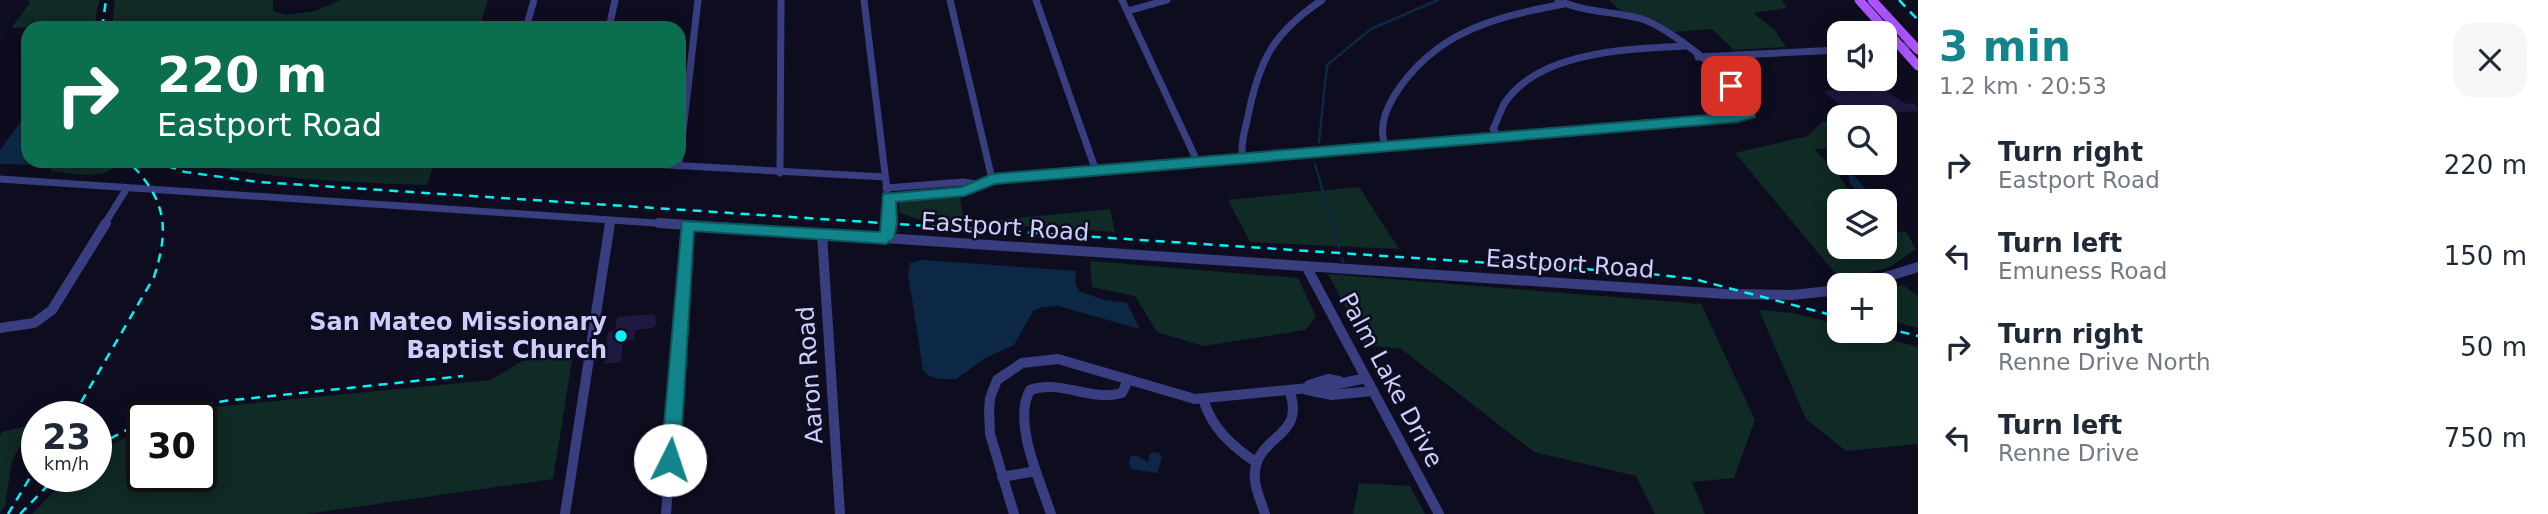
<!DOCTYPE html>
<meta charset="utf-8">
<style>
:root{--surface:#fff;--page:#f6f6f7;--text:#1f2937;--muted:#747a83;--accent:#12848b}
body{margin:0;font-family:"DejaVu Sans",sans-serif;background:var(--page);color:var(--text);height:100vh;display:flex;flex-direction:column;font-size:26px;white-space:nowrap}
*{box-sizing:border-box;margin:0}
p{font-size:23px;color:var(--muted)}
.icon{flex:none;width:38px;height:38px;fill:none;stroke:currentColor;stroke-width:2;stroke-linecap:round;stroke-linejoin:round}
.map{position:relative;flex:1;overflow:hidden}
.drawer{display:flex;flex-direction:column;background:var(--surface);width:630px}
.drawer>*{flex:none}
.top-card{position:absolute;left:21px;top:21px;width:665px;height:147px;border-radius:21px;box-shadow:0 4px 18px #0003;background:#0b6e4f;color:#fff;overflow:hidden}
.buttons{position:absolute;left:1827px;top:21px;display:grid;gap:14px}
.buttons a{display:grid;place-items:center;width:70px;height:70px;border-radius:14px;background:var(--surface);box-shadow:0 4px 18px #0003;font-size:35px}
.speed{position:absolute;left:21px;top:401px;display:flex;gap:14px;font-size:35px;font-weight:700;text-align:center}
.speed>*{display:grid;place-content:center;width:91px;height:91px;border-radius:50%;background:var(--surface);box-shadow:0 4px 18px #0003;line-height:1}
.speed small{font-size:18px;font-weight:400}
.speed .limit{border:4px solid #111;border-radius:10px;background:#fff;color:#111}
.pin{position:absolute;display:grid;place-items:center;width:60px;height:60px;color:#fff;margin:-30px;border-radius:14px;box-shadow:0 4px 10px #0006}
.me{position:absolute;width:77px;margin:-38px;rotate:4deg;stroke-linejoin:round;filter:drop-shadow(0 0 5px #0008)}
.turn{display:flex;align-items:center;gap:24px;height:147px;padding:0 21px;font-size:32px}
.turn .icon{width:91px;height:91px;stroke-width:2.5}
.turn b{display:block;font-size:49px;line-height:60px}
.round{display:grid;place-items:center;flex:none;width:74px;height:74px;border-radius:21px;background:var(--page)}
.summary{display:flex;align-items:center;justify-content:space-between;height:119px;padding:0 21px}
h1{font-size:42px;font-weight:700;line-height:52px;color:var(--accent)}
ul{padding:0;list-style:none}
li{display:flex;align-items:center;gap:21px;height:91px;padding:0 21px}
li div{flex:1}
li b{display:block;font-size:26px}
li em{font-style:normal}
main{display:flex;flex:1;min-height:0}
.map>svg:first-child{display:block}
.green{fill:#102a26}
.water{fill:#0d2845}
.lines{fill:none;stroke-linecap:round;stroke-linejoin:round}
.stream{stroke:#0d2845;stroke-width:2.5}
.building{fill:#1d1941}
.minor-far1{stroke:#383e7f;stroke-width:7}
.minor{stroke:#383e7f;stroke-width:10}
.major{stroke:#ac55fd;stroke-width:9}
.rail{stroke:#03f4f2;stroke-width:2.5;stroke-dasharray:9 7;stroke-linecap:butt}
.route{fill:#12848b;stroke:#0c565a;stroke-width:2}
.poi-dot{fill:#03f4f2;stroke:#0e0d20;stroke-width:2.5}
.labels{text-anchor:middle;dominant-baseline:central;stroke-width:5;stroke-linejoin:round;paint-order:stroke}
.street-label{font-size:24px;fill:#cdcdfe;stroke:#0e0d20}
.poi-label{font-size:24px;font-weight:bold;fill:#cdcdfe;stroke:#0e0d20;text-anchor:end}
</style>
<main>
<div class="map">
<svg width="1918" height="514" viewBox="0 0 1918 514">
<rect width="100%" height="100%" fill="#0e0d20"/>
<!-- green -->
<path class="green" d="M27 0H99L94 28C65 28 40 26 11 28L30 3Z
M115 0H273V10L284 15 315 11 340 0H488L479 28H112Z
M1609 0H1782L1787 8 1753 13 1774 29 1786 47 1734 50 1712 29 1674 32 1656 21 1623 13Z
M1837 120 1839 141 1836 142 1833 148 1814 149 1837 173 1856 201H1839V247H1885V231L1906 232 1916 249 1888 268 1840 279 1735 153 1808 136 1822 122Z
M52 161H110L114 168C97 180 71 173 51 171Z
M188 161H435L427 185C347 182 266 179 188 161Z
M1359 187 1399 249 1250 242 1228 200Z
M960 197 963 218 988 221 1110 209 1115 232 918 219 900 213 899 201Z
M1090 261 1298 278 1316 317 1305 330 1203 346 1157 332 1135 296 1092 287Z
M1328 274 1701 304 1755 420 1734 478 1692 482 1705 514H1655L1636 476 1534 452 1400 348 1366 346Z
M1903 285 1918 296V328L1885 319V289Z
M1759 310 1794 313 1839 325V331H1860L1918 347V444L1846 451 1806 419Z
M573 354 553 479 307 514H32L69 476H96V452L142 429V476H201V416H178L214 407 491 380 522 361Z
M31 425 12 461 5 505 0 513V436L2 432Z
M1359 483 1410 486 1425 514H1353Z"/>
<!-- water -->
<path class="water" d="M28 112V161H52V165L0 164V150Z
M1825 153 1834 154 1877 201H1864L1850 183 1848 176Z
M922 260 1076 271 1075 283 1079 291 1104 300 1127 303 1140 329 1058 306 1042 307 1033 311 1014 345 985 358 956 379H940L929 376 923 370 908 273 910 263Z
M1154 452 1159 453 1162 458 1157 473 1131 469 1129 461 1131 456H1137L1148 462 1150 454Z"/>
<g class="lines">
<!-- stream -->
<path class="stream" d="M1319 142 1327 65 1371 29 1438 0
M1315 164 1339 247
M1342 258 1343 262"/>
</g>
<!-- building -->
<path class="building" d="M1879 87 1906 104 1915 103 1918 111 1849 116 1839 108 1843 107 1823 91Z
M655 314 656 325 653 328 635 330 634 340 623 341 621 362 604 364 608 332 615 331 617 317Z"/>
<g class="lines">
<!-- minor-far1 -->
<path class="minor-far1" d="M864 0 888 198 889 225
M950 0 992 179
M1036 0 1096 171
M1122 0 1198 163
M1128 11 1167 0
M526 28 534 0
M609 28 615 0
M1885 47 1913 45
M1698 57 1839 50
M1499 137 1493 129C1497 121 1500 112 1504 104 1538 51 1629 49 1685 46
M1386 147C1378 130 1385 111 1394 96 1434 32 1494 17 1564 4
M1243 159C1240 145 1245 130 1248 116 1259 60 1274 32 1322 0
M595 161 885 177
M679 166 698 0
M780 173 781 0
M0 179 685 225
M886 188 963 182 976 184
M888 198 964 192 992 179 1738 118 1752 111C1740 84 1671 28 1642 19 1614 11 1585 13 1558 0
M104 225 127 188
M609 225 610 220"/>
<!-- minor -->
<path class="minor" d="M659 223 1726 294 1792 295 1839 290
M822 234 840 514
M886 238 889 223
M1306 266 1439 514
M1860 285 1918 267
M0 328 34 323 52 310 106 223
M1309 385 1328 379 1339 381
M1307 390 1332 395 1373 391
M1203 399C1212 429 1232 446 1257 463
M1002 477 1036 471
M565 514 610 223
M666 514 687 225
M1014 514 990 434 989 412 990 398 997 380 1022 363 1058 359 1195 399 1329 386 1366 378
M1051 514C1040 480 1012 422 1030 390 1061 379 1090 402 1122 393L1128 380
M1265 514C1261 501 1253 485 1255 471 1259 434 1307 437 1289 390"/>
<!-- major -->
<path class="major" d="M1859 0 1918 66
M1872 0 1918 50"/>
<!-- rail -->
<path class="rail" d="M1899 0 1918 20
M102 28 106 0
M152 161 185 172 259 182 1643 273 1694 279 1839 317
M1885 328 1918 336
M73 416 154 277C170 227 166 199 128 161
M157 416 224 401 463 376
M96 446 142 422
M8 514 37 466
M20 514 57 476"/>
</g>
<!-- route -->
<path class="route" d="M1731 82 1755 101V117L1738 122 995 184 964 196 896 202 897 223 894 238 886 244 694 231 680 460 677 465 670 468 663 465 661 460 682 221 880 232 883 194 962 187 992 174 1744 112V105L1724 86Z"/>
<!-- markers -->
<circle class="poi-dot" cx="621" cy="336" r="7"/>
<g class="labels">
<!-- street labels -->
<g class="street-label">
<text transform="translate(1005 227) rotate(4)">Eastport Road</text>
<text transform="translate(1570 264) rotate(4)">Eastport Road</text>
<text transform="translate(810 375) rotate(-94)">Aaron Road</text>
<text transform="translate(1391 380) rotate(62)">Palm Lake Drive</text>
</g>
<!-- poi labels -->
<g class="poi-label">
<text x="607" y="322">San Mateo Missionary<tspan x="607" dy="28">Baptist Church</tspan></text>
</g>
</g>
</svg>
<div class="buttons">
<a><svg class="icon" aria-label="sound" viewBox="0 0 24 24"><path d="M4 9h4l5-4v14l-5-4H4zM17 9q2 3 0 6"/></svg></a>
<a><svg class="icon" aria-label="search" viewBox="0 0 24 24"><circle cx="10" cy="10" r="6"/><path d="M15 15l6 6"/></svg></a>
<a><svg class="icon" aria-label="layers" viewBox="0 0 24 24"><path d="M12 4l9 5-9 5-9-5zM3 14l9 5 9-5"/></svg></a>
<a>+</a>
</div>
<div class="speed"><div>23<small>km/h</small></div><div class="limit">30</div></div>
<div class="pin" style="left:1731px;top:86px;background:#d93025"><svg class="icon" aria-label="arrive" viewBox="0 0 24 24"><path d="M6 21V4h12l-3 4 3 4H6"/></svg></div>
<svg class="me" style="left:670px;top:460px" viewBox="-20 -20 40 40"><circle r="19" fill="#fff"/><path d="M0-13L10 11 0 6-10 11z" fill="#12848b"/></svg>
<div class="top-card">
<div class="turn"><svg class="icon" aria-label="right" viewBox="0 0 24 24"><path d="M7 20v-9h11M14 6l5 5-5 5"/></svg><div><b>220 m</b>Eastport Road</div></div>
</div>
</div>
<section class="drawer">
<div class="summary"><div><h1>3 min</h1><p>1.2 km · 20:53</p></div><a class="round"><svg class="icon" aria-label="close" viewBox="0 0 24 24"><path d="M6 6l12 12M18 6L6 18"/></svg></a></div>
<ul>
<li><svg class="icon" aria-label="right" viewBox="0 0 24 24"><path d="M7 20v-9h11M14 6l5 5-5 5"/></svg><div><b>Turn right</b><p>Eastport Road</p></div><em>220 m</em></li>
<li><svg class="icon" aria-label="left" viewBox="0 0 24 24"><path d="M17 20v-9H6M10 6l-5 5 5 5"/></svg><div><b>Turn left</b><p>Emuness Road</p></div><em>150 m</em></li>
<li><svg class="icon" aria-label="right" viewBox="0 0 24 24"><path d="M7 20v-9h11M14 6l5 5-5 5"/></svg><div><b>Turn right</b><p>Renne Drive North</p></div><em>50 m</em></li>
<li><svg class="icon" aria-label="left" viewBox="0 0 24 24"><path d="M17 20v-9H6M10 6l-5 5 5 5"/></svg><div><b>Turn left</b><p>Renne Drive</p></div><em>750 m</em></li>
</ul>
</section>
</main>
